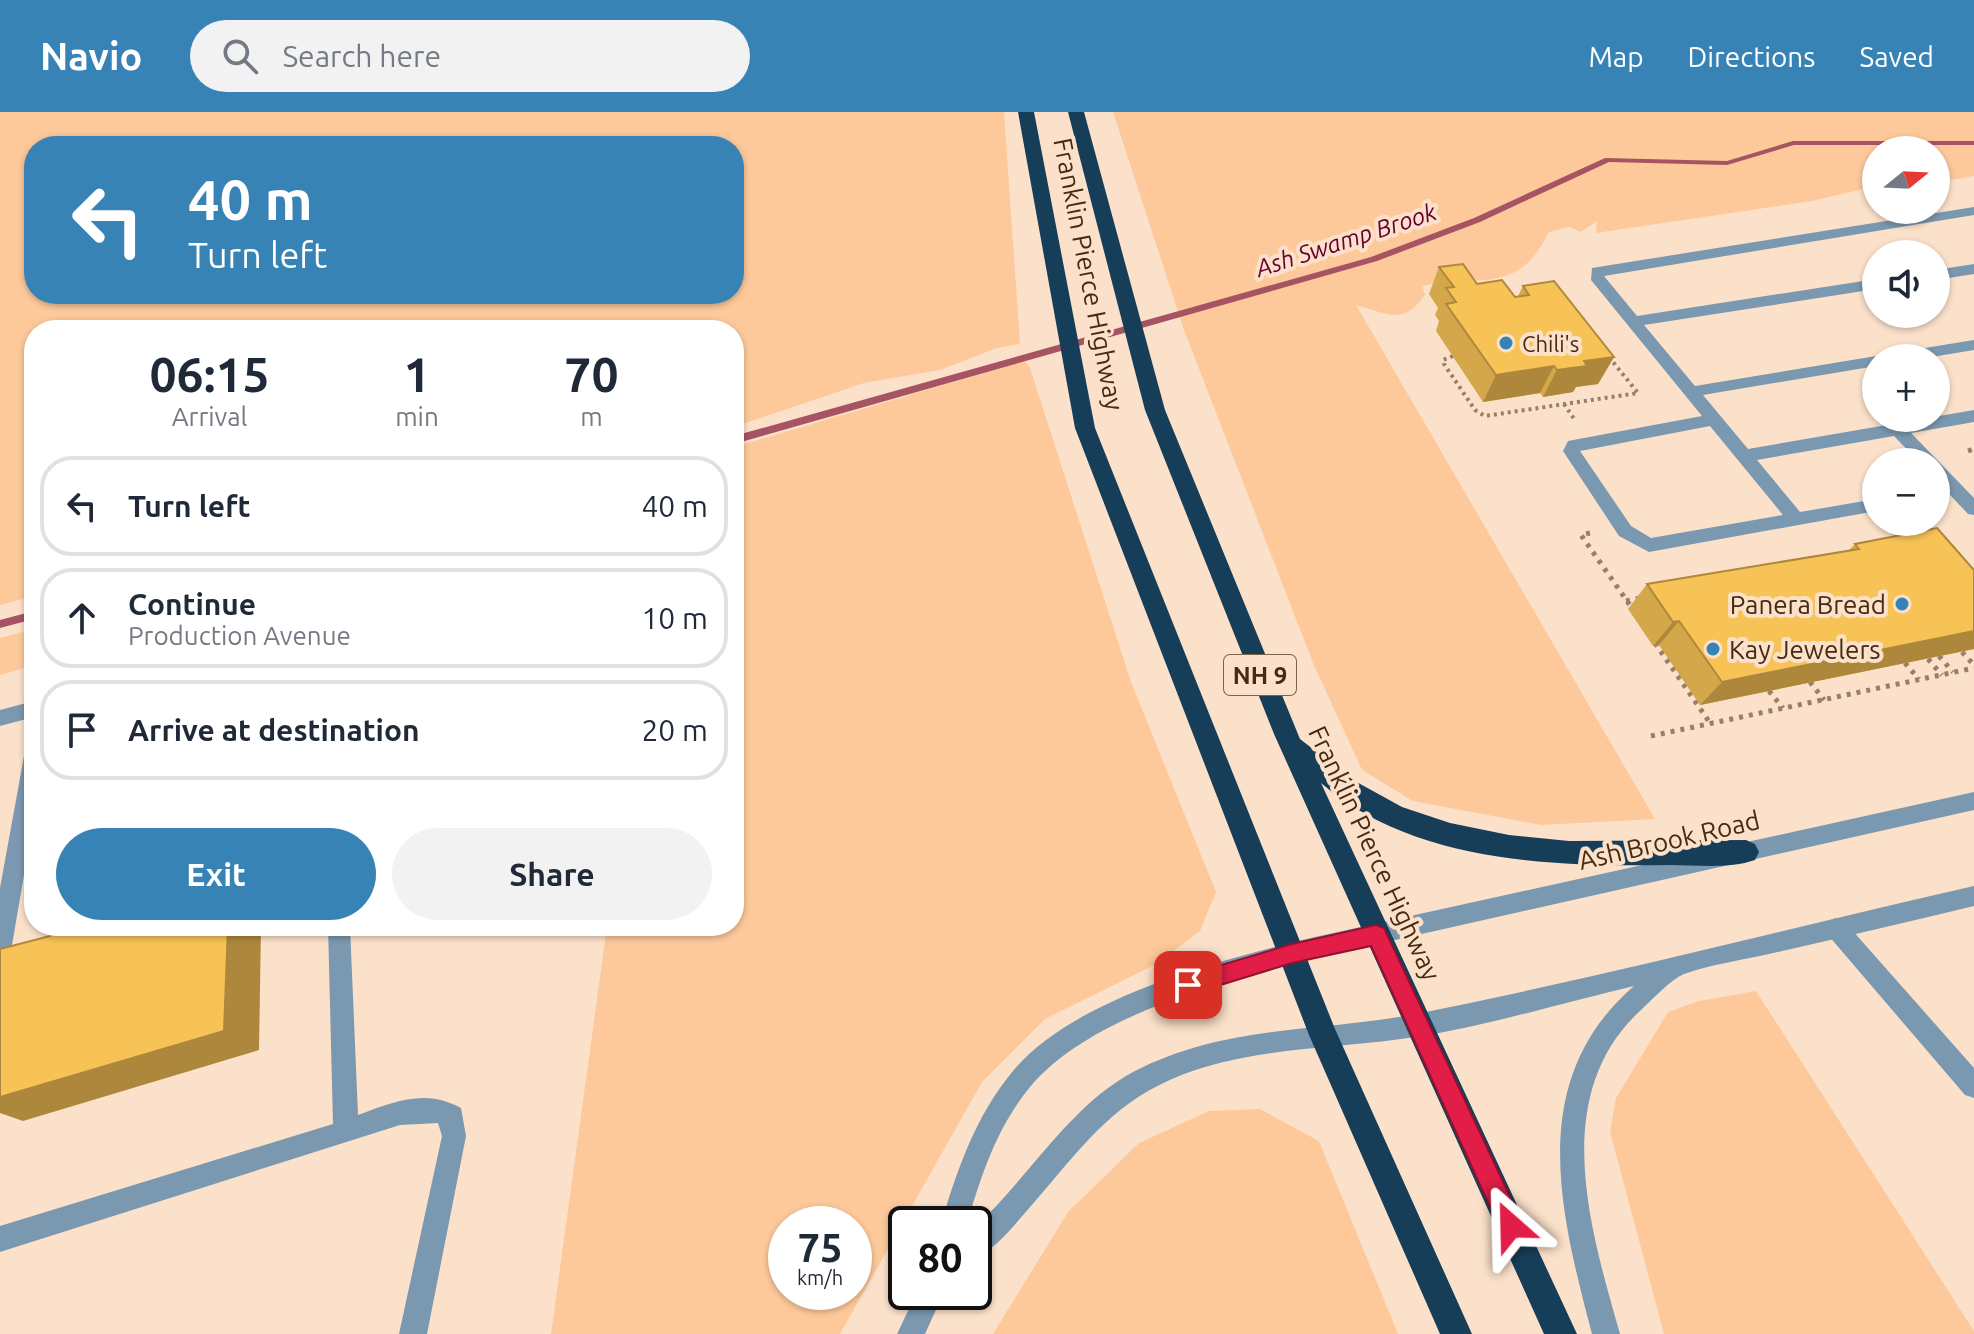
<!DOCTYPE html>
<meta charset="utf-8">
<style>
:root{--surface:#fff;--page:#f2f2f3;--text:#1f2937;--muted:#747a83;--line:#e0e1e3;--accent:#3883b6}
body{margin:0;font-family:Ubuntu,sans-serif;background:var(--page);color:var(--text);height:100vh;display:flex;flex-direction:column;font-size:30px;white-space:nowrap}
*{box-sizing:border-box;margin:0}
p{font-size:26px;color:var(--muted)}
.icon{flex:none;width:44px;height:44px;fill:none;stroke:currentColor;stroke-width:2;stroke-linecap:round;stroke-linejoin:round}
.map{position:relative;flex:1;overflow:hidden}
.side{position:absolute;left:24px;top:208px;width:720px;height:616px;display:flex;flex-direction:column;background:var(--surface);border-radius:32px;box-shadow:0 2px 6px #0004}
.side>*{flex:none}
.hud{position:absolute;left:24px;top:24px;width:720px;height:168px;border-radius:32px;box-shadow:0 2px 6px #0004;background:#3883b6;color:#fff;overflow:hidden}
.needle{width:52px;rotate:72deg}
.buttons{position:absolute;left:1862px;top:24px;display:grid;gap:16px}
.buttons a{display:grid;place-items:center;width:88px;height:88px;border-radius:50%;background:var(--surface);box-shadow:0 2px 6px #0004;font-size:40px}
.speed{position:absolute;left:768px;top:1094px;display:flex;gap:16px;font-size:40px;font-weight:700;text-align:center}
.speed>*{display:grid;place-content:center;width:104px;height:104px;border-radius:50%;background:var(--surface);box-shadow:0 2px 6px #0004;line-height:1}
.speed small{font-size:20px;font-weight:400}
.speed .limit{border:4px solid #111;border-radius:12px;background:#fff;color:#111}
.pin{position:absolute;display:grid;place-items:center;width:68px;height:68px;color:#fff;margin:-34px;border-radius:16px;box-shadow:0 4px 12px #0006}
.me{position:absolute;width:88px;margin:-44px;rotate:335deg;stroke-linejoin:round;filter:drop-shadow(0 0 6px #0008)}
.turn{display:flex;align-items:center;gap:28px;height:168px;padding:0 32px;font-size:36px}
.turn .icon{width:104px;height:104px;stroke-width:2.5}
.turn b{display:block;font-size:56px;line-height:68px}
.eta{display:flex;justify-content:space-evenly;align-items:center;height:136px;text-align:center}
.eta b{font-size:48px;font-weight:700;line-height:56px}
.action{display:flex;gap:16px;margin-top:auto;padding:16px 32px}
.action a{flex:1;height:92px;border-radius:48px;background:var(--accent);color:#fff;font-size:32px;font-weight:700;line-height:92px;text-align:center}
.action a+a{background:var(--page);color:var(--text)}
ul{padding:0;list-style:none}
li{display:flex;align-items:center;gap:24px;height:100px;margin:0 16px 12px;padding:0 16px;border:4px solid var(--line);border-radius:32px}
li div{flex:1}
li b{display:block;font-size:30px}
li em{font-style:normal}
header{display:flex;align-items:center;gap:48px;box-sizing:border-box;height:112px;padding:0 40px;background:var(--accent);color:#fff}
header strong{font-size:38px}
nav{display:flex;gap:44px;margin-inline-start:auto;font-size:28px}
.search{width:560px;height:72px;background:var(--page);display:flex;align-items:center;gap:20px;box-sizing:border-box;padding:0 28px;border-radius:44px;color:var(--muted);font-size:30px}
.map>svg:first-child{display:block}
.green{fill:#fdc99b;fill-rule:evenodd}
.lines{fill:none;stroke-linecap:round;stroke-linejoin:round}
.stream{fill:#a65463;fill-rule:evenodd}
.path-far1{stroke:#997f67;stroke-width:4;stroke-dasharray:3 4;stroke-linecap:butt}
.path{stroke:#997f67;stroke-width:5;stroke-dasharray:4 6;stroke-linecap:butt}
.lane{fill:#7a98b0;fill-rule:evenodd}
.street{fill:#7a98b0;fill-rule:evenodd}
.highway{fill:#173e59;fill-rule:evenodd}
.wall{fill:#d4a74a}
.shaded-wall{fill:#ad883c}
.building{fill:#f7c256;stroke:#ad883c;stroke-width:2}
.route{fill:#e11d48;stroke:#92132f;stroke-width:2}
.poi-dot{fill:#3883b6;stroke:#fce1ca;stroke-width:3}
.labels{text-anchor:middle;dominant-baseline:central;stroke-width:8;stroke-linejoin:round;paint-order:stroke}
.far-poi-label{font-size:22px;fill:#452b12;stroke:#fce1ca;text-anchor:start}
.far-water-label{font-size:24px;font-style:italic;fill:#670030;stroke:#fce1ca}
.shield{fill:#fce1ca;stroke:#7c6249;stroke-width:2}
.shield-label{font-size:24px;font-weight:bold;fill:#452b12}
.street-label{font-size:26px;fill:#452b12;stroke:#fce1ca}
.poi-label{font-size:26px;fill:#452b12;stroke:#fce1ca;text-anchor:end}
</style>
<header>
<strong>Navio</strong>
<div class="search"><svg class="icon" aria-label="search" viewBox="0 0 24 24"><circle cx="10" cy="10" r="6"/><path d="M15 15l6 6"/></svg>Search here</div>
<nav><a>Map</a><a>Directions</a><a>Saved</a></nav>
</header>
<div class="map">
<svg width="1974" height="1222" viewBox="0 0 1974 1222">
<rect width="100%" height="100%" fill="#fce1ca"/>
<!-- green -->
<path class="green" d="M0 0H1004L1020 232 997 236 940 258 864 271 734 315V218H34V484L0 493ZM34 34H734V182H34Z
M1113 0H1974V64L1951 68 1936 66V38H1876V74L1812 89 1596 121 1597 109 1581 120 1569 115 1549 120C1516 187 1477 160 1422 174L1425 183C1402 215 1387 201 1356 193L1655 707 1541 713 1413 689 1362 658 1313 551 1184 218Z
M1025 249 1030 256 1131 570 1216 780 1200 819 1156 852 1045 907 982 970 840 1222H551L607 814H734V335ZM854 1112V1180H786V1112Z
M34 517V553L0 563V526Z
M1756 879 1974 1219V1222H1664L1610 1020 1616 986 1668 900 1699 889Z
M1260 997 1319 1029 1398 1222H993L1068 1100 1139 1031 1209 999Z"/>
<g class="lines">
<!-- stream -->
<path class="stream" d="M1793 29H1974V33H1794L1727 53 1609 50 1480 110 1377 149 734 332V324L1371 145 1474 106 1605 46 1727 49Z
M34 499V507L0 516V508Z"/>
<!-- path-far1 -->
<path class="path-far1" d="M1453 244 1443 248 1444 252 1475 298 1485 304 1638 281 1609 245
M1564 292 1575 308"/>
<!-- path -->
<path class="path" d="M1968 339 1974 337
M1926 410 1936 421
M1590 421 1581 423 1634 499
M1626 489 1641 486
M1655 531 1710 611
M1962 540 1974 553
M1939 544 1953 560
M1928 547 1942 563
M1905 551 1919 567
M1810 570 1824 588
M1769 579 1783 596
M1651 624 1974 556"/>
<!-- lane -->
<path class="lane" d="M1974 95V103L1604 164 1637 204 1876 167V177L1644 213 1695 274 1876 244 1882 245 1876 246V254L1703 283 1748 337 1974 298V310L1911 321 1974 386V403L1968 402 1936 368V350H1919L1894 324 1757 348 1800 400 1876 387V399L1649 440 1619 424 1563 339 1568 329 1702 304 1591 168 1592 156ZM1710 314 1783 403 1651 426 1631 414 1580 339Z
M1974 152V162L1936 168V158Z
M1974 228V238L1926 246H1886L1894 241Z
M34 589V605L0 614V598Z
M34 635V704L11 839 8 847 0 850V776L24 644 27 638Z
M1836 806 1844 809 1974 956V986L1965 983 1828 823 1825 816 1828 809Z
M328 814H350L358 1003C393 990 425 976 461 996L466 1024 427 1222H399L442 1024 438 1011 400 1013 0 1140V1114L333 1012Z"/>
<!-- street -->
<path class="street" d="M1974 680V698L1315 846C1227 868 1090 903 1030 975 997 1015 981 1063 967 1112H941C957 1058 976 1003 1013 959 1074 885 1224 847 1315 825Z
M1974 774V794C1907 810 1840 826 1773 841 1744 848 1712 852 1684 862 1670 868 1654 886 1642 897 1548 982 1590 1116 1620 1222H1592C1560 1100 1525 968 1634 874 1561 891 1488 914 1415 925 1327 939 1228 933 1148 979 1097 1008 1062 1060 1024 1102 1010 1118 994 1138 974 1146V1116C1028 1067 1068 995 1133 960 1228 911 1321 921 1421 901 1606 864 1790 816 1974 774Z
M917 1180H944L925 1222H897Z"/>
<!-- highway -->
<path class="highway" d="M1018 0H1034L1095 316 1335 917 1472 1222H1440L1309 923 1075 316Z
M1068 0H1084L1165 298 1300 627 1353 668 1402 695 1450 711 1509 723 1569 729 1746 728 1755 732 1759 740 1755 748C1730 757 1697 753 1670 753 1555 755 1413 751 1321 671L1577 1222H1544L1274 622 1145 298Z"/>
</g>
<!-- wall -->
<path class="wall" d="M1439 155 1477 172 1515 185 1518 184 1523 174 1614 245 1598 272 1576 275 1573 280 1543 285 1540 281 1483 290 1436 219 1439 209 1435 203 1438 196 1429 182Z
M1855 432 1974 537 1700 593 1659 533 1653 534 1628 497 1647 472 1848 439Z"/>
<!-- shaded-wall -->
<path class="shaded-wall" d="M1614 245 1598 272 1576 275 1573 280 1543 285 1557 258 1584 249Z
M1554 254 1540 281 1483 290 1496 263Z
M1679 509 1659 533 1653 534 1673 510Z
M1974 519V537L1700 593 1722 570Z
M228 814H261L259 938 23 1009 0 1001V985Z"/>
<!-- building -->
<path class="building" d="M1463 152 1477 172 1502 168 1515 185 1529 183 1523 174 1554 169 1614 245 1584 249 1587 254 1557 258 1554 254 1496 263 1446 192 1456 190 1446 176 1454 175 1439 155Z
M1937 416 1974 458V519L1722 570 1679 509 1673 510 1647 472 1859 437 1855 432Z
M52 814H228L224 919 0 985V837L50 824Z"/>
<!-- route -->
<path class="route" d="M1376 813 1384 816 1520 1106 1523 1114 1520 1123 1511 1126 1503 1123 1371 834 1292 851 1188 883 1180 880 1177 873 1180 866 1188 863 1292 832Z"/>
<!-- markers -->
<g class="poi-dot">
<circle cx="1506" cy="231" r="8"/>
<circle cx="1902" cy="492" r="8"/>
<circle cx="1713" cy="537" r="8"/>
</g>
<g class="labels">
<!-- far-poi labels -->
<g class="far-poi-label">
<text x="1522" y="231">Chili's</text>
</g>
<!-- far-water labels -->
<g class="far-water-label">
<text transform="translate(1346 128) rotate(-18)">Ash Swamp Brook</text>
</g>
<!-- shield labels -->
<rect class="shield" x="1224" y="543" width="72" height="40" rx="6"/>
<g class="shield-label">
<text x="1260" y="563">NH 9</text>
</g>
<!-- street labels -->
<g class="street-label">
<text transform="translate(1089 162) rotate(79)">Franklin Pierce Highway</text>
<text transform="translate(1669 728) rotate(-13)">Ash Brook Road</text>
<text transform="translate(1375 741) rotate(65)">Franklin Pierce Highway</text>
</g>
<!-- poi labels -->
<g class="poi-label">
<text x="1886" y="492">Panera Bread</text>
<text x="1729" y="537" text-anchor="start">Kay Jewelers</text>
</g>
</g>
</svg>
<div class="buttons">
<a><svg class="needle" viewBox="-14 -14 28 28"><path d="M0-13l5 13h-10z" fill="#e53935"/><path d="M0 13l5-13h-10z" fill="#747a83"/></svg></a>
<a><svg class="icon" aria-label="sound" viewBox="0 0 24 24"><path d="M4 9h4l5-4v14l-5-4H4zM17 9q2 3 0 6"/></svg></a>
<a>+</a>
<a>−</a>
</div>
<div class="speed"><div>75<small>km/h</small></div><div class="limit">80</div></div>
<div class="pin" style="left:1188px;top:873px;background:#d93025"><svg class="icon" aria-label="arrive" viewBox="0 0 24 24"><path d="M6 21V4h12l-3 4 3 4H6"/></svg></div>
<svg class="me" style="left:1511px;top:1114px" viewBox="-20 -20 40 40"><path d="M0-17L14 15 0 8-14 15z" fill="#e11d48" stroke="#fff" stroke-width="4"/></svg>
<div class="hud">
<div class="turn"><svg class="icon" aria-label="left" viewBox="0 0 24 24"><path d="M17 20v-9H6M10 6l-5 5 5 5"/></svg><div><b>40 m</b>Turn left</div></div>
</div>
<section class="side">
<div class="eta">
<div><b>06:15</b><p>Arrival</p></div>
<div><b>1</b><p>min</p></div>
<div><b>70</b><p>m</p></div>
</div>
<ul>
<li><svg class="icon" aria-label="left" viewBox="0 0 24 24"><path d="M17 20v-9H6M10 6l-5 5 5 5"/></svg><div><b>Turn left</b></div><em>40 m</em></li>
<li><svg class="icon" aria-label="ahead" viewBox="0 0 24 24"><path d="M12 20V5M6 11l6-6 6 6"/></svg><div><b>Continue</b><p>Production Avenue</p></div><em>10 m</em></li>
<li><svg class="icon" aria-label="arrive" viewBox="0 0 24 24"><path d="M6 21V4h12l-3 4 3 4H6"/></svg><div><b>Arrive at destination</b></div><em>20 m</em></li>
</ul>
<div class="action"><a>Exit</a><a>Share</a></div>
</section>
</div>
